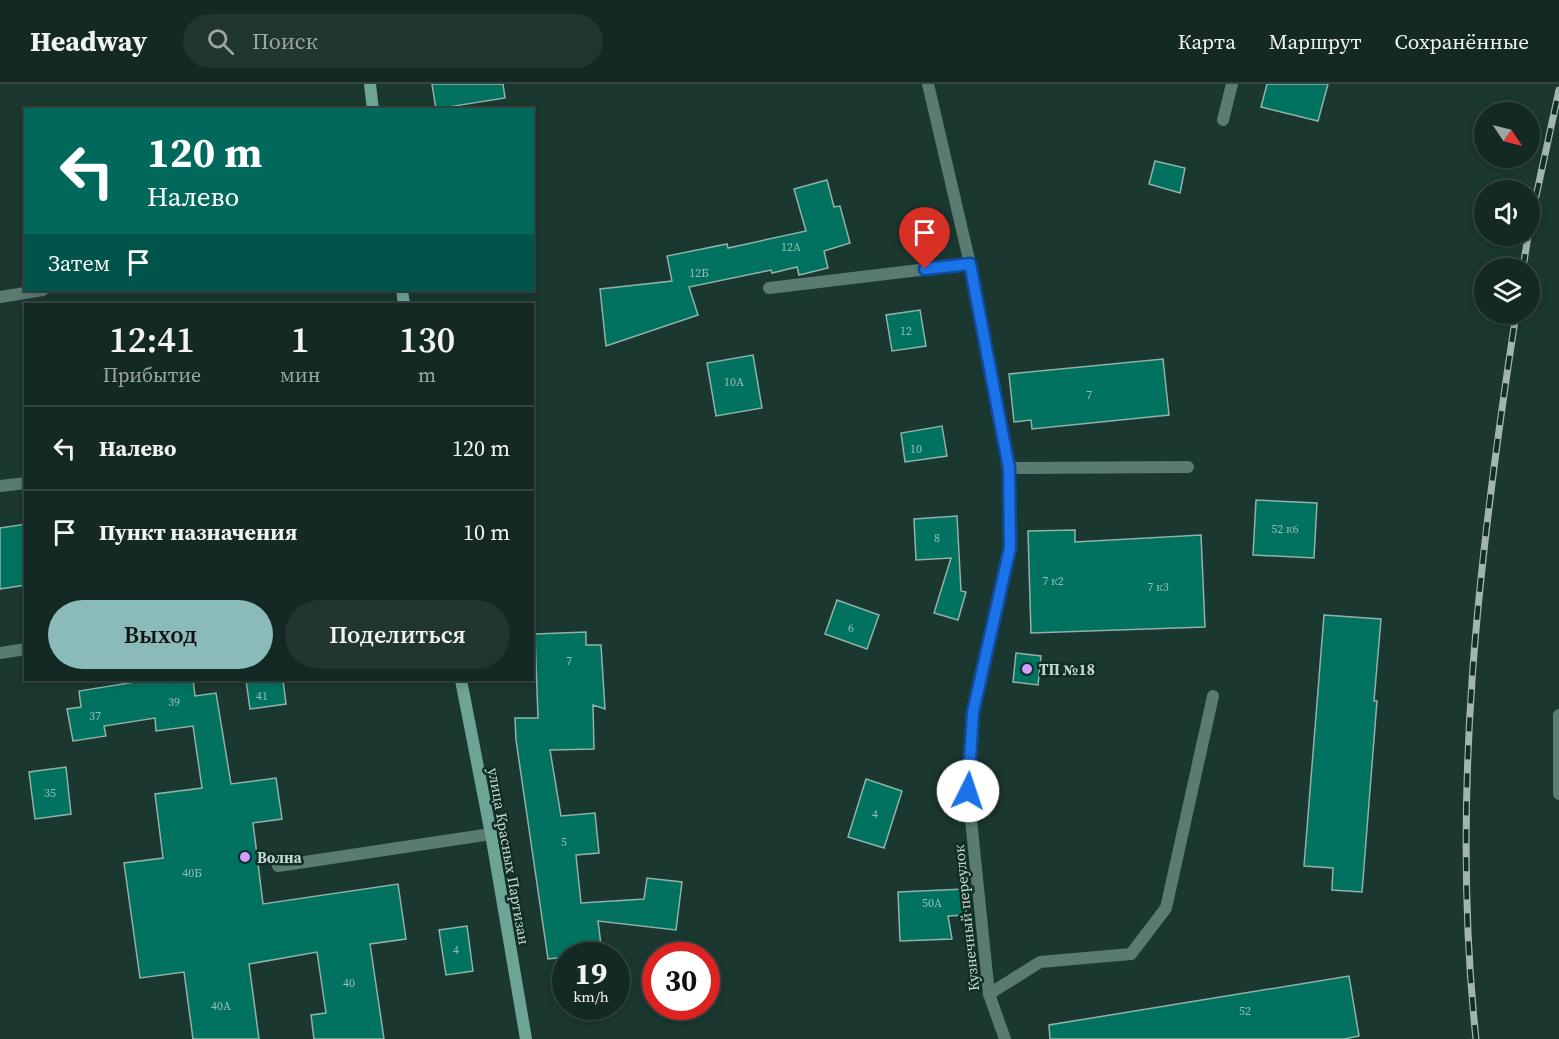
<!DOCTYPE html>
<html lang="ru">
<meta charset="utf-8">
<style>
:root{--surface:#142924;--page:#213531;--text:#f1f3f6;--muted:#9da6a6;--line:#334541;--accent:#8bbbb9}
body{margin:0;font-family:"Source Serif 4",serif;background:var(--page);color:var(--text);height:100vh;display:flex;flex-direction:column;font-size:22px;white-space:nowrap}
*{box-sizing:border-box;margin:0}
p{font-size:20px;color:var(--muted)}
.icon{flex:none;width:33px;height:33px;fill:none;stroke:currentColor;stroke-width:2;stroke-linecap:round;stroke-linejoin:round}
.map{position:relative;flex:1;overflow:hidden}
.side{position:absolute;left:24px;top:219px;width:510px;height:378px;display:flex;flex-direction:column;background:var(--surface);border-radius:0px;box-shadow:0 3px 9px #0003,0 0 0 2px var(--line)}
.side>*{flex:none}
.hud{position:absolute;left:24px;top:24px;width:510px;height:183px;border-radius:0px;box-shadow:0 3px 9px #0003,0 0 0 2px var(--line);background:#00695c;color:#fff;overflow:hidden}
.needle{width:39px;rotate:125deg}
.controls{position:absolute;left:1474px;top:18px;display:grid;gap:12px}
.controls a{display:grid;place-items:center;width:66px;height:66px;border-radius:50%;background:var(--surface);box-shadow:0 3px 9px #0003,0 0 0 2px var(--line);font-size:30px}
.speed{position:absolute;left:552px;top:858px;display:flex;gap:12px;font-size:30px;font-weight:700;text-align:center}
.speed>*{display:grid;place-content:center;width:78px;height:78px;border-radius:50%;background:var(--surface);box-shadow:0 3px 9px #0003,0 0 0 2px var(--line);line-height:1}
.speed small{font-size:15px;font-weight:400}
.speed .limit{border:9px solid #d22;background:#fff;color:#111}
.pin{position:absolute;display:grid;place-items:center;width:51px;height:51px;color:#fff;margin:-62px -26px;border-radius:50% 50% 50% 0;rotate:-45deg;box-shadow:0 0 6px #0007}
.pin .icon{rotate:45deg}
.me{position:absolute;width:66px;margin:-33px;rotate:4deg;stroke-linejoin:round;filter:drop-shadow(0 0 4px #0008)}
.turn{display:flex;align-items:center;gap:21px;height:126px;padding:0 24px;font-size:27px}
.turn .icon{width:78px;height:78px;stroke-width:2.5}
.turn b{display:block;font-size:42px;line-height:51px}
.then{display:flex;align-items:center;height:57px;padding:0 24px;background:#0003;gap:12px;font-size:22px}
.eta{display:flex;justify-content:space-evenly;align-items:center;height:102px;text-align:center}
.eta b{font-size:36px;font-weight:600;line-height:42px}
.cta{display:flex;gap:12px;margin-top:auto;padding:12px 24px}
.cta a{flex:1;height:69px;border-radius:36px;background:var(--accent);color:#111;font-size:24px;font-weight:600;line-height:69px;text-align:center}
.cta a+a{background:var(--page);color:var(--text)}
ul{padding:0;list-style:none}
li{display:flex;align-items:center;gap:18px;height:84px;padding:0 24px;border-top:2px solid var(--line)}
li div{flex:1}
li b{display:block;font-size:22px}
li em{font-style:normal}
header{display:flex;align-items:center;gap:36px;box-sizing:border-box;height:84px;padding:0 30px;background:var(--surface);border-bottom:2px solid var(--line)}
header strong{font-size:28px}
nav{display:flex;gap:33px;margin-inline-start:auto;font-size:21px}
.search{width:420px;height:54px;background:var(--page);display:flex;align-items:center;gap:15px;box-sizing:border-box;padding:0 21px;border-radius:33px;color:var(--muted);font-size:22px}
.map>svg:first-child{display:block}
.building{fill:#00725f;stroke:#92b2a8;stroke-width:1.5}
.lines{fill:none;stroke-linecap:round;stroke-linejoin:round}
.lane{stroke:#597b71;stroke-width:12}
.street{stroke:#597b71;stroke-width:12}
.secondary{stroke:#6da496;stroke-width:12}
.rail-casing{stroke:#a2b4b0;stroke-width:7}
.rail{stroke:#102d26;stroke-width:4.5;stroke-dasharray:14;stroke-linecap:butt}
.route-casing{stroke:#114b97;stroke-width:15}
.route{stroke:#1a73e8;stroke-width:10}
.poi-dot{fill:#d19dfe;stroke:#102d26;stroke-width:2}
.labels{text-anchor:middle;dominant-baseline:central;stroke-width:5;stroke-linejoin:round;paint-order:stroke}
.number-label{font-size:12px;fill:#95beb6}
.poi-label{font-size:15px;font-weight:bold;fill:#c7d7d3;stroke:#102d26;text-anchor:start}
.street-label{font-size:15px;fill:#c7d7d3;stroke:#102d26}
</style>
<header>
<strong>Headway</strong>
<div class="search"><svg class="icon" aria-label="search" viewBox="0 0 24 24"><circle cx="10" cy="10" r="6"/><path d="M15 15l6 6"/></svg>Поиск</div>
<nav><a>Карта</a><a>Маршрут</a><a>Сохранённые</a></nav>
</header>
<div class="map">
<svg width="1559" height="955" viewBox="0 0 1559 955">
<rect width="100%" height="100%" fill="#1a3730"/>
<!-- building -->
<path class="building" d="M432 0H503L505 14 436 25Z
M1267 0H1328L1318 37 1261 23Z
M1155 77 1185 84 1180 109 1149 100Z
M827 96 834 123 840 122 850 159 824 167 828 184 799 191 797 183 772 189 771 186 689 203 698 231 606 262 600 205 672 197 667 172 727 160 728 164 806 147 794 105Z
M920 226 926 262 892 267 886 231Z
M753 271 762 324 716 332 707 279Z
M1163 275 1169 331 1032 345 1031 336 1014 338 1009 290Z
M942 342 947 372 905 378 901 349Z
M1256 416 1317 419 1314 474 1253 471Z
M957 432 961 507 966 508 958 536 934 529 951 474 916 476 914 435Z
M26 440V501L0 505V444Z
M1075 446V458L1201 451 1205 543 1031 549 1028 447Z
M837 516 879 531 867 565 825 550Z
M1324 531 1381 535 1374 617H1377L1362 808 1332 806 1333 784 1304 782Z
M586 548V561H601L605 625 593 621 594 665 550 666 561 732 595 729 599 769 576 771 581 819 644 815 647 794 682 798 676 846 598 837 602 869 548 875 516 656 515 634H538L535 550Z
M1016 569 1041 572 1038 601 1013 598Z
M147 596H193L195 612 216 609 231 700 276 694 282 735 253 739 263 820 398 800 406 855 370 860 384 955H314L311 931 326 929 317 868 249 880 259 955H193L184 888 140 894 124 779 163 774 155 710 202 704 193 642 156 647 155 634 104 642 106 652 73 657 67 625 81 623 79 607Z
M246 596H283L286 620 250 625Z
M66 683 71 730 35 735 29 688Z
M866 695 902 707 884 764 848 753Z
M965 805 966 831 948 832 952 855 900 857 898 808Z
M467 842 473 887 446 891 439 846Z
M1349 892 1359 952 1344 955H1050L1049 941Z"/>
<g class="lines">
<!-- lane -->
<path class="lane" d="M1223 36 1232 0
M769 204 970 180
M1009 384 1188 383
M0 402 26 399
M278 782 491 750
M989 910 1040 878 1131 870 1166 824 1213 612"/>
<!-- street -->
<path class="street" d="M928 0 970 180 1009 384 1010 464 973 628 968 707 989 910 1005 955
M0 213 43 206
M0 569 26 565
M1559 631V710"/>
<!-- secondary -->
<path class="secondary" d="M370 0 373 26
M402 206 404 220
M461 596 491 750 526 955"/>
<defs>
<path id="rail" d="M1530 140 1559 6
M1523 184 1528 152
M1476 955C1450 712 1479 470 1516 230"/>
</defs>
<!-- rail casing -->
<use href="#rail" class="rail-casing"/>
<!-- rail -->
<use href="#rail" class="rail"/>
</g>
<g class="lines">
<defs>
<path id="route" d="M925 185 970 180 1009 384 1010 464 973 628 968 707"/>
</defs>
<!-- route casing -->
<use href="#route" class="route-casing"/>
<!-- route -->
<use href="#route" class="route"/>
</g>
<!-- markers -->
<g class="poi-dot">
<circle cx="1027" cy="585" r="6"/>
<circle cx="245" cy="773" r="6"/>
</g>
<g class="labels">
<!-- number labels -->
<g class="number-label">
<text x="791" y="163">12А</text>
<text x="699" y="189">12Б</text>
<text x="906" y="247">12</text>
<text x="734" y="298">10А</text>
<text x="1089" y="311">7</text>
<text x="916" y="365">10</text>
<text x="1285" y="445">52 к6</text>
<text x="937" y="454">8</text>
<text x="1053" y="497">7 к2</text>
<text x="1158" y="503">7 к3</text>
<text x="851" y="544">6</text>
<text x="569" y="577">7</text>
<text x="262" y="612">41</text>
<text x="174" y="618">39</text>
<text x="95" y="632">37</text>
<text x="50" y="709">35</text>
<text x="875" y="730">4</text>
<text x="564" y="758">5</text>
<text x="192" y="789">40Б</text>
<text x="932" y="819">50А</text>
<text x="456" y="866">4</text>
<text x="349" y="899">40</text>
<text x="221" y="922">40А</text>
<text x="1245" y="927">52</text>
</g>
<!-- poi labels -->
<g class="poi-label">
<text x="1039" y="585">ТП №18</text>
<text x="257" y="773">Волна</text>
</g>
<!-- street labels -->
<g class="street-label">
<text transform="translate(509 772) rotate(80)">улица Красных Партизан</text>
<text transform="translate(966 834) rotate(-96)">Кузнечный переулок</text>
</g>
</g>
</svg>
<div class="controls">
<a><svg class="needle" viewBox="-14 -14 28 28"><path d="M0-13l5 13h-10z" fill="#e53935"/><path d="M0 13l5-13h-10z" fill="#9da6a6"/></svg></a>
<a><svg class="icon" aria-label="sound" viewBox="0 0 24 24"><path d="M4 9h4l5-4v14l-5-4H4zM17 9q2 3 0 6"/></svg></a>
<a><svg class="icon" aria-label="layers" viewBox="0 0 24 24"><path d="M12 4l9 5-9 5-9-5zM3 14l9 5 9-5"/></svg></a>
</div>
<div class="speed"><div>19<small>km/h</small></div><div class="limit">30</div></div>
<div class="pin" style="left:925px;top:185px;background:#d93025"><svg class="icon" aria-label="arrive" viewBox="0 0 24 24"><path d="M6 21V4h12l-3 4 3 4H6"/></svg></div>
<svg class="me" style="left:968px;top:707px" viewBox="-20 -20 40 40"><circle r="19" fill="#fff"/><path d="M0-13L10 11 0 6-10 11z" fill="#1a73e8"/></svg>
<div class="hud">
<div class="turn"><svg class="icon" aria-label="left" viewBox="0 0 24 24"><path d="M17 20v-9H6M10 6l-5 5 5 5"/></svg><div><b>120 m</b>Налево</div></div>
<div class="then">Затем<svg class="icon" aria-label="arrive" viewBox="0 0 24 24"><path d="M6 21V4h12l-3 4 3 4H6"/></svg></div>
</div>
<section class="side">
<div class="eta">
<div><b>12:41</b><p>Прибытие</p></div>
<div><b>1</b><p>мин</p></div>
<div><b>130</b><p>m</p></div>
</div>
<ul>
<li><svg class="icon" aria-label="left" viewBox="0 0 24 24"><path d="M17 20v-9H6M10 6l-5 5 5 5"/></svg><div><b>Налево</b></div><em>120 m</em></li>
<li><svg class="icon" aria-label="arrive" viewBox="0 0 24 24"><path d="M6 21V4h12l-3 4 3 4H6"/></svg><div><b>Пункт назначения</b></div><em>10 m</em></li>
</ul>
<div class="cta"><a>Выход</a><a>Поделиться</a></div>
</section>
</div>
